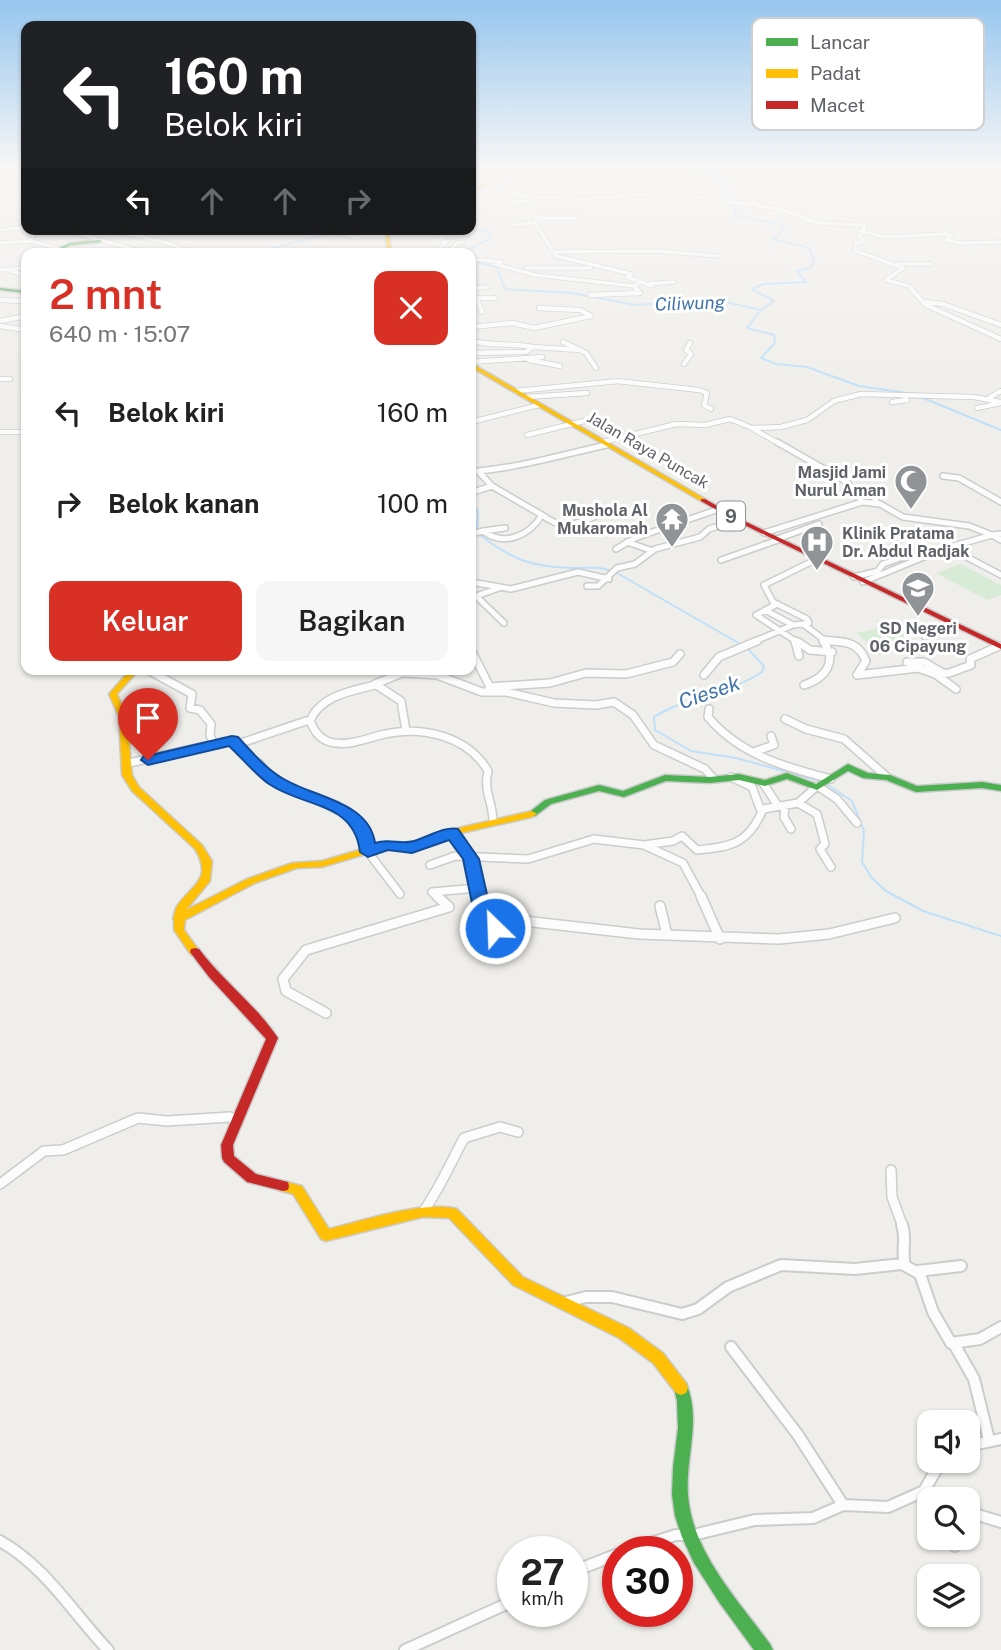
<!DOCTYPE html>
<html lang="id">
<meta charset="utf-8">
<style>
:root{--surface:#fff;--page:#f6f6f6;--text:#222;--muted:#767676;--accent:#d93025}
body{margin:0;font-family:"Public Sans",sans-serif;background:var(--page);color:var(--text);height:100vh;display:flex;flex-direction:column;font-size:26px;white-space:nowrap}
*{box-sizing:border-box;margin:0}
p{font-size:23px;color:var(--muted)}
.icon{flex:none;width:38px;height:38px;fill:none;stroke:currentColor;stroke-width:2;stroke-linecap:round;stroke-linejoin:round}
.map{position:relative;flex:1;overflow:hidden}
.side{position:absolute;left:21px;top:248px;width:455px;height:427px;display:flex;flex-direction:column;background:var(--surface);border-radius:14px;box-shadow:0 2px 5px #0004}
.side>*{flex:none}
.hud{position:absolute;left:21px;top:21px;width:455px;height:214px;border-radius:14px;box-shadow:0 2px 5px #0004;background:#202124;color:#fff;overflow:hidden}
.tools{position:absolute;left:917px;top:1410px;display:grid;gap:14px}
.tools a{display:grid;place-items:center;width:63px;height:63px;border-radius:14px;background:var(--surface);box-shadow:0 2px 5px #0004;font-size:35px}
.speed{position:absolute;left:497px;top:1536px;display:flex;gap:14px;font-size:35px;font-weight:700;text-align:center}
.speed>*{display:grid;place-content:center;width:91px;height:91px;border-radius:50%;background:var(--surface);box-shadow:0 2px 5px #0004;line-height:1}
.speed small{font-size:18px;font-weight:400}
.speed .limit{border:10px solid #d22;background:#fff;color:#111}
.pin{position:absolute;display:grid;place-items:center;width:60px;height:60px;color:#fff;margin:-72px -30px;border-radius:50% 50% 50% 0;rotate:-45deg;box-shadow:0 0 7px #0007}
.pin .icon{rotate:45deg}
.me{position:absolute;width:77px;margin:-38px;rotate:336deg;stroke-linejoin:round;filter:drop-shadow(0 0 5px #0008)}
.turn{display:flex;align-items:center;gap:24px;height:147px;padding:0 28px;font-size:32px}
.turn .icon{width:91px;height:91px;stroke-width:2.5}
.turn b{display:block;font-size:49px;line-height:60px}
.lanes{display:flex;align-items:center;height:66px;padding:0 28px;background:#0003;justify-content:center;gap:35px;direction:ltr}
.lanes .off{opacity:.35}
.round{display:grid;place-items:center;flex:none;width:74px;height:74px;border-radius:14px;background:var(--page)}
.headline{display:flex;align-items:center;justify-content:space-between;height:119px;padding:0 28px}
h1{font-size:42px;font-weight:600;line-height:52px;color:var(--accent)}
.cta{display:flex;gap:14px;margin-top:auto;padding:14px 28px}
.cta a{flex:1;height:80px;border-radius:14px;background:var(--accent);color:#fff;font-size:28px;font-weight:600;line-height:80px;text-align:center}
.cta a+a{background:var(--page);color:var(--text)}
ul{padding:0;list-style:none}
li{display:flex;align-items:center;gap:21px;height:91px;padding:0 28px}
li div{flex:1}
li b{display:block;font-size:26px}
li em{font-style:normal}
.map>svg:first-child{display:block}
.green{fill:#d8ebd6}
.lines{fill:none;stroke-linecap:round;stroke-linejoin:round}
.stream{stroke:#bfe0f9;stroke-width:2}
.street-far5-casing{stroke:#cbcccc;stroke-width:5}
.street-far4-casing{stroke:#cbcccc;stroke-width:6}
.street-far3-casing{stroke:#cbcccc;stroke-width:8}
.street-far2-casing{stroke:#cbcccc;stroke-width:10}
.street-far1-casing{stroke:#cbcccc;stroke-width:12}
.street-casing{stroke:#cbcccc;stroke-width:14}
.fast-casing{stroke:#cacacb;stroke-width:3}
.slow-casing{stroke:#cacacb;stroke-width:3}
.jam-casing{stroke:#cacacb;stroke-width:3}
.street-far5{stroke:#fdfcfc;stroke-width:3.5}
.street-far4{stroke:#fdfcfc;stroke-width:4.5}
.street-far3{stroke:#fdfcfc;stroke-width:5}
.street-far2{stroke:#fdfcfc;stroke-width:7}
.street-far1{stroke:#fdfcfc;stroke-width:9}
.street{stroke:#fdfcfc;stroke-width:10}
.fast{fill:#4caf50;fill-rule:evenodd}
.slow{fill:#ffc107;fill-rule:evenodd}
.jam{fill:#c62828;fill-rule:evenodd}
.route{fill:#1a73e8;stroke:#114b97;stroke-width:2}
.labels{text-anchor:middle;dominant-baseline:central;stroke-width:6;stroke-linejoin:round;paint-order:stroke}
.far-street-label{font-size:16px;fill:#5f6368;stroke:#fff}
.far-poi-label{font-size:16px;font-weight:bold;fill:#5f6368;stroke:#fff;text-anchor:end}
.far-water-label{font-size:18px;font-style:italic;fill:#4174aa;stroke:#fff}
.shield{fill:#fff;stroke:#8f9295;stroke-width:2}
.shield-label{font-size:18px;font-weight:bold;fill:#5f6368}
.water-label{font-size:21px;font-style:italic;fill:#4174aa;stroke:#fff}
.key{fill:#fff;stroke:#cfd0d2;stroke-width:2}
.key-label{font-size:19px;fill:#5f6368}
</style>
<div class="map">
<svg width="1001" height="1650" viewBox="0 0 1001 1650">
<rect width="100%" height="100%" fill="#efeeea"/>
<!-- green -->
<path class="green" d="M960 564 1001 585V595L987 600 936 573Z
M884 619 905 636 897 639 905 644 886 650 889 654 879 655 857 633 884 627 876 621Z"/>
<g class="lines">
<!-- stream -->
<path class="stream" d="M684 170 708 173 728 181 726 196 736 209 734 215 782 225 783 230 773 239 810 248 814 263 810 268 797 271 806 282 764 284 752 289 774 301 761 310
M252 254 321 235 282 229
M460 254 491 238 487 231 470 229
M471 261 497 267 505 289 571 293 636 305 717 300 761 310 747 328 774 335 775 343 761 358 776 364 807 367 859 386 914 394
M923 398 1001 430
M471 499 478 512 477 530
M480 535C512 560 532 567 573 568 587 568 598 566 612 571
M617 573 742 645
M747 648 764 666 762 672C729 694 688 696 654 717L655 730 691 751 736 758 820 781
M825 783 852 801 864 831 862 862 872 878 886 891 923 911 1001 936"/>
<defs>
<path id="street-far5" d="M0 178 11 170
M487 183 518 188 521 196 581 199 687 191 697 197 779 209 818 223 863 225 865 227 859 236 864 241 855 244 856 251 903 268 886 280 909 286 913 290
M0 185 21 188V192L26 193
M471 185 480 186
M511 186 535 170
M520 189 533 185 555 170
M736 189 760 205
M530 197 528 201 537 215 535 223 556 256 632 274 627 277 652 286
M559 197 572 181 597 170
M510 202 528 201
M536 218H579
M513 225 535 223
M33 229 36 232 30 241 58 248
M61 229 151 254
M107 229C136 238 166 238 192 254
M0 230 26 227
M860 231 885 237 946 234 952 235 946 240 960 243 1001 242
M345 234 351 237 387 236
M441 236 445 245
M0 243 30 241
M319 248 324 254
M33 250 52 252
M390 252 411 254
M556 252 657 251 718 256
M437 254 436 251 448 241
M446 254 457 243 463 242
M471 259 501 262
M495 264 535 275 634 286
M898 264H931
M526 268H591
M0 270 25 268
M10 271 26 275
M471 283H475L476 290
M646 284 674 282
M476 288 488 287
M638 290 634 286 638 284"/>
<path id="street-far4" d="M911 289 926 305 1001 339
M471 295 476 289
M590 295 640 293 636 289
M471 298H495
M477 299 482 312
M0 300 26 301
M925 302 943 304 1001 325
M0 321 26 316
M0 326 26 330
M471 327 513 323 534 328 591 316 580 310 539 308
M471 341C493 346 512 343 533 347L526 352 471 353
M563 342 586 353 596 368
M533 347 581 350
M529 360 560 366
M471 362 542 357
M684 364 691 354 686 350 690 343
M0 379H10
M617 381 699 390 707 393 704 405 711 409
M516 391 619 381
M526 397 587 393
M989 398 1001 391
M892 402 907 400 904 396
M977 408 1001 403
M471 422 539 405
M753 429 780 444
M0 432H26
M527 435 596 418
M603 442 676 424 705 425 730 419 752 428 781 427 807 420 834 401 861 394 974 397 1001 402"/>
<path id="street-far3" d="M777 442 847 482 862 502
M943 476 959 478 1001 502
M870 490 877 503
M473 492 492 486
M542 515C562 530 572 525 594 517
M483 531 505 528
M764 533 862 502 880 504 903 517 969 526 992 535 1001 534
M471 534 483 531C504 547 529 536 542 515L492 486 478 471C522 467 564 454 607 445
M777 539 819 524
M627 542 653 551
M616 549 635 538 719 509
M943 549 992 535 1001 540
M721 560 778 540
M854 577 878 571 883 564 900 558
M471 582 511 589 578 572 609 579
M863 582 943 549 963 555 1001 575
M587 586H598L617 568 635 564 655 549 700 537 709 529 738 520
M499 588 476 596 504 623
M777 604 756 615 797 642
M765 610 793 625
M803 624 809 623 807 619 773 602 764 585 817 559
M925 637 959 627
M822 639 824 642
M753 642 793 625 803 624 823 639 848 642"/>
<path id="street-far2" d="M795 641 799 656
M831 641C849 642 859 644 866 661L857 675 918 668 935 674 949 673 971 665 970 659 999 646
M798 642 810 650 832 652
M471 650 490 687
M907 662H924L941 672
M148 670 192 694 190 708 200 710 211 724 210 735 214 745
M404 673 437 675 482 692H506L554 703 596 705 614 702 633 715 654 745 705 769 714 779
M935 674 956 689
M704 675 719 657 757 641
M804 685C826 678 838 661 823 641
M489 687 550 683 586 673 626 674 673 662 680 654
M709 709 708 717C740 755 785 767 831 779
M785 719 806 729 844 739 887 777
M310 721C320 696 351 691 375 685
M406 731 401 701 375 684 407 671
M238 744 242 752 260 764 271 778 294 791 336 805 362 826 366 832 368 852 400 894
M756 751 774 745 771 736
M125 764 232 740 238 744 306 721H310C314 730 318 737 327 741 344 748 365 739 381 735 420 725 467 735 488 771 483 792 493 801 493 822
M731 777 752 787 761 811
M763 783 778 806
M819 787 837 799 857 823
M798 803 816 787
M785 807 784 817 791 829
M453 833 471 858 480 898
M644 845 673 841 682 836 697 850C732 847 749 843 763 809L798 803 817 814 825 844 820 849 831 867
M430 865 455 856 528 859 594 839 644 845 683 863 702 898
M439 898 432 892 477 888"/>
<path id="street-far1" d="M479 896 483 913 495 928 492 936 508 951
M701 896 720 939
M660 906 667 935
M492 923 515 920 639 934 779 939 829 934 895 918
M326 1013 286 991 283 979 306 950 449 907 437 896
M891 1170 892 1197 903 1227
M0 1184 44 1151 63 1150 138 1118 167 1121 230 1117 237 1122
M423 1212C440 1188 450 1164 464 1138L500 1127 518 1132"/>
<path id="street" d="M902 1225C907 1239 901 1251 905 1265
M918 1271 961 1266
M566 1302 586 1297H612L682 1314 698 1309 728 1287 781 1265 855 1269 902 1264 920 1274 933 1312 951 1343 980 1339 1001 1327
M954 1344 974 1379 989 1440
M731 1347 798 1435 843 1505
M968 1446 1001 1439
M924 1491 939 1500
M920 1493 929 1507
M968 1512 1001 1522
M950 1538 955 1546
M0 1541C46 1567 72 1612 108 1650
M622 1552 676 1535H693L755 1520 813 1518 843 1505 888 1507 924 1491 941 1461
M572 1572 618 1554
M405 1650 513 1601"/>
<path id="fast" d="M100 240 102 242 71 245 56 252 58 254H52L50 252 70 243Z
M0 288 26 291V293L0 290Z
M848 764 868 773 890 775 917 786 982 782 1001 785V791L982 788 916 792 886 780 863 778 848 771 817 790 787 779 765 786 739 780 710 783 666 781 624 797 599 791 551 804 535 816H529L527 814 545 800 599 785 623 791 665 775 710 777 739 774 765 780 787 773 816 784Z
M681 1381 686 1383C702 1420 685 1457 688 1495 692 1552 738 1600 770 1644L773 1650H754L719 1602 694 1563 682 1537 675 1516 672 1495 673 1468 678 1428 677 1401 674 1388 676 1383Z"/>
<path id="slow" d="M514 170H519L471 192V190Z
M384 229H388L392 254H388Z
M471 363 705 499 706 500 701 501 471 367Z
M130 670H139L117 694 127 717 132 775 139 787 202 845 212 861 210 881 186 910 247 879 292 863 322 861 386 842 411 845 446 831 532 811 537 814 532 817 452 835 412 851 386 848 322 867 297 868 255 883 185 920 184 930 200 952 199 955H191L174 930V921L173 919C174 915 175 912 176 908 190 885 214 881 195 849L132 791 122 775 119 717 109 694Z
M283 1181 302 1186 329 1229C362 1221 425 1200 457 1209L523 1277 629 1328 663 1353 686 1383 688 1388 686 1393 681 1395 676 1393 653 1363 619 1338 513 1285 449 1218 423 1217 326 1241 321 1239 293 1194 278 1190 277 1186 278 1182Z"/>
<path id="jam" d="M701 499H705L740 519 1001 644V649L736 521 701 501Z
M195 948 199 949C223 981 256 1005 278 1038L233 1145 234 1156 256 1174 288 1182 289 1186 288 1190 283 1191 247 1182 224 1162 222 1158 221 1145 266 1039 209 977 190 952 191 949Z"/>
</defs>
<!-- street-far5 casing -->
<use href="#street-far5" class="street-far5-casing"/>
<!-- street-far4 casing -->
<use href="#street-far4" class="street-far4-casing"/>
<!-- street-far3 casing -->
<use href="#street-far3" class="street-far3-casing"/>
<!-- street-far2 casing -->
<use href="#street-far2" class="street-far2-casing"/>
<!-- street-far1 casing -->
<use href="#street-far1" class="street-far1-casing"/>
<!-- street casing -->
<use href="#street" class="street-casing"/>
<!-- fast casing -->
<use href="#fast" class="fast-casing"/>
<!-- slow casing -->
<use href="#slow" class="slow-casing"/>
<!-- jam casing -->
<use href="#jam" class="jam-casing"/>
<!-- street-far5 -->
<use href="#street-far5" class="street-far5"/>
<!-- street-far4 -->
<use href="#street-far4" class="street-far4"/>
<!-- street-far3 -->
<use href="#street-far3" class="street-far3"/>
<!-- street-far2 -->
<use href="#street-far2" class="street-far2"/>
<!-- street-far1 -->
<use href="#street-far1" class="street-far1"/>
<!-- street -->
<use href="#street" class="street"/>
<!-- fast -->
<use href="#fast" class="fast"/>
<!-- slow -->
<use href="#slow" class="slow"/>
<!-- jam -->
<use href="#jam" class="jam"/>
</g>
<!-- sky -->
<linearGradient id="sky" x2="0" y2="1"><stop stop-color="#97c6ef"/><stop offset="0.42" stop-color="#f8f7f6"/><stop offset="1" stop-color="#f8f7f6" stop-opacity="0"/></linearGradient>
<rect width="1001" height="401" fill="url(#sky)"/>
<!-- route -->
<path class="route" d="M232 736 238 737C251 751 265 768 282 778 312 797 369 801 375 843 389 838 401 845 414 841 428 837 444 826 458 829L479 859 491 912 504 928 501 932H489L474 913 463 859 449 840 412 853 388 850 368 857 360 852C354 801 304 808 269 784 255 774 242 758 229 746L148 765 141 760 143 757Z"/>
<!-- icons -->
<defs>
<symbol id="mosque-pin" viewBox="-11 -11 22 30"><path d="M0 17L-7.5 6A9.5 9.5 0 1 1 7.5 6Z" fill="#919496" stroke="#fff"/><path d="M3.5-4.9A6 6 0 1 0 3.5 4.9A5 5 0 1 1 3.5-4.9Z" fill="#fff"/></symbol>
<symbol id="temple-pin" viewBox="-11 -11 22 30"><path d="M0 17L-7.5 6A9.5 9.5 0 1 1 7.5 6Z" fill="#919496" stroke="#fff"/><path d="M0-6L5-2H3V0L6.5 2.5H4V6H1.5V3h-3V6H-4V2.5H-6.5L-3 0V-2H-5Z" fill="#fff"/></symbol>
<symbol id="hospital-pin" viewBox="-11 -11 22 30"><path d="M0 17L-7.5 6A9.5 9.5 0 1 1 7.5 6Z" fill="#919496" stroke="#fff"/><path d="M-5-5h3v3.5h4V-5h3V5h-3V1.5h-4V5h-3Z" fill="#fff"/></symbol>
<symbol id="school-pin" viewBox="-11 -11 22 30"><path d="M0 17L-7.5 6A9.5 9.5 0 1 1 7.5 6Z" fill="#919496" stroke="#fff"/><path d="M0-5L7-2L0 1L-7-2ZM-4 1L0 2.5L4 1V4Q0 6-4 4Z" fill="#fff"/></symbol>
</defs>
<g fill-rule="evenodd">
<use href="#mosque-pin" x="892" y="462" width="38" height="52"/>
<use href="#temple-pin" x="653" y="500" width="38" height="52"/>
<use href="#hospital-pin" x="798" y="523" width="38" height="52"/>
<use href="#school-pin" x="899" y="569" width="38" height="52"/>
</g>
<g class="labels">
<!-- far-street labels -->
<g class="far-street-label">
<text transform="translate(648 450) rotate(30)">Jalan Raya Puncak</text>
</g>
<!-- far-poi labels -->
<g class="far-poi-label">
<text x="886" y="472">Masjid Jami<tspan x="886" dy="18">Nurul Aman</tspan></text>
<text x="648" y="510">Mushola Al<tspan x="648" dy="18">Mukaromah</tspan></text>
<text x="842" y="533" text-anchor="start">Klinik Pratama<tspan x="842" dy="18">Dr. Abdul Radjak</tspan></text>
<text x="918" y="628" text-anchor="middle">SD Negeri<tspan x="918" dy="18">06 Cipayung</tspan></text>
</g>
<!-- far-water labels -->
<g class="far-water-label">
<text transform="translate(690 303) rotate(-2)">Ciliwung</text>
</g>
<!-- shield labels -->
<rect class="shield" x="717" y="501.5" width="28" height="29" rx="5"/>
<g class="shield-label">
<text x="731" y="516">9</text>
</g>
<!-- water labels -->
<g class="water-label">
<text transform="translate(709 692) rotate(-19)">Ciesek</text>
</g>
</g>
<!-- legend -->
<rect x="752" y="18" width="232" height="112" rx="10" class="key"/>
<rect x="766" y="38" width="32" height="8" fill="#4caf50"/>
<rect x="766" y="69" width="32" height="9" fill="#ffc107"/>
<rect x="766" y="101" width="32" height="8" fill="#c62828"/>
<g class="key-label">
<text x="810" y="49">Lancar</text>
<text x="810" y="80">Padat</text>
<text x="810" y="112">Macet</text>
</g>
</svg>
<div class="tools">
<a><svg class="icon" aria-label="sound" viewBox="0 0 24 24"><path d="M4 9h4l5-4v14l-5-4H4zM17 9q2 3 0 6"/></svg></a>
<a><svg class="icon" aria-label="search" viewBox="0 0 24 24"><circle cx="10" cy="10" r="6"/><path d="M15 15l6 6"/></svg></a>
<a><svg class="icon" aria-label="layers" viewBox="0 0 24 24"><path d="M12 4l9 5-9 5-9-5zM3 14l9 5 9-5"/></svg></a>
</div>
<div class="speed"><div>27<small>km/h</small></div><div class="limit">30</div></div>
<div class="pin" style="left:148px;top:760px;background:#d93025"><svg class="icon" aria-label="arrive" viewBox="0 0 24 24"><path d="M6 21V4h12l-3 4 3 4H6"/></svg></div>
<svg class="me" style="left:495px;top:928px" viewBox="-20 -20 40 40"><circle r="17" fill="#1a73e8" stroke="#fff" stroke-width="3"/><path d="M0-11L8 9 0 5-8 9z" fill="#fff"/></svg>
<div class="hud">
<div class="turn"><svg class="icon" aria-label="left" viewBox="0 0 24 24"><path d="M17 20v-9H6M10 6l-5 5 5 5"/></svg><div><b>160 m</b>Belok kiri</div></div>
<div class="lanes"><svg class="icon" aria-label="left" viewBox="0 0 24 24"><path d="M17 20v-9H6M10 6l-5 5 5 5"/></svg><svg class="icon off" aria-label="ahead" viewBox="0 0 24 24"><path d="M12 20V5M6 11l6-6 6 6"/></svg><svg class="icon off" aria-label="ahead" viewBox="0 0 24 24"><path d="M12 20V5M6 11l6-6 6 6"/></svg><svg class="icon off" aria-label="right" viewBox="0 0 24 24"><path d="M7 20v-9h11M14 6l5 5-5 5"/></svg></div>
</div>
<section class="side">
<div class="headline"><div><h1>2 mnt</h1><p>640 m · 15:07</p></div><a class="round" style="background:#d93025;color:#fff"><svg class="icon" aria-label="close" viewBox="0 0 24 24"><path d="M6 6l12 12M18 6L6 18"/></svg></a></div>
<ul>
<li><svg class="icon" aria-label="left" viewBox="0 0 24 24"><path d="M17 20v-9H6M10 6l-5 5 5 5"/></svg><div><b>Belok kiri</b></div><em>160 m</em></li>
<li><svg class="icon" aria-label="right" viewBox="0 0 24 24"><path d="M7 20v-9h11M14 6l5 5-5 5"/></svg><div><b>Belok kanan</b></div><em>100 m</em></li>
</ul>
<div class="cta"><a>Keluar</a><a>Bagikan</a></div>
</section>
</div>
